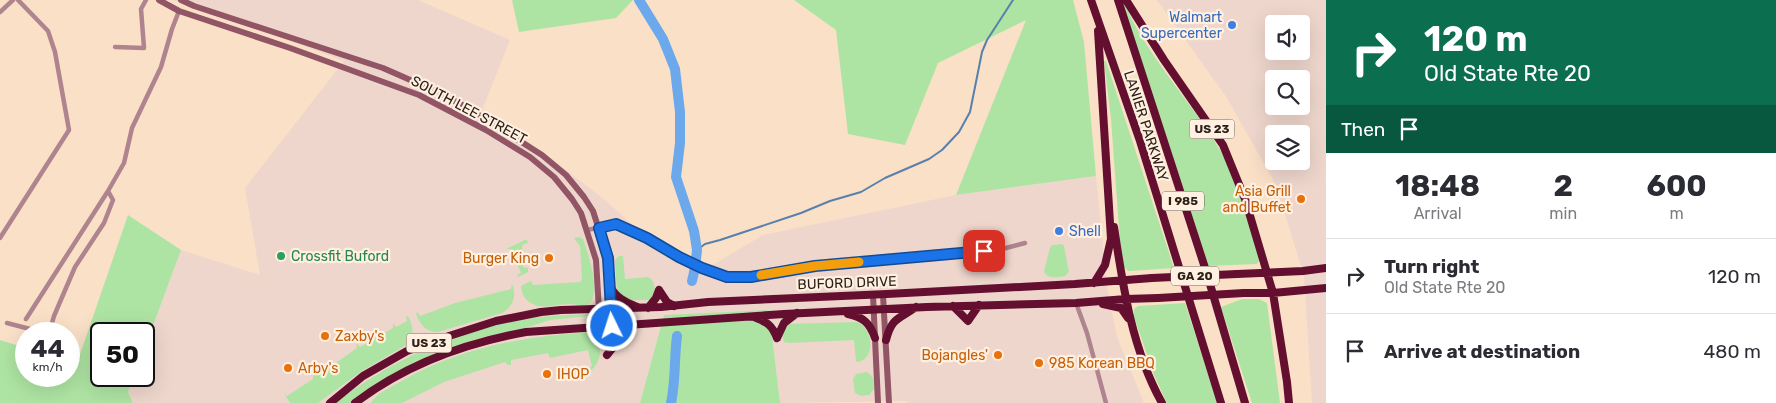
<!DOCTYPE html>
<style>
:root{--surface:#fff;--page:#f2f2f3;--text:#2b2b33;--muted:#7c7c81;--line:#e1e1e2}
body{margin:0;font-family:Rubik,sans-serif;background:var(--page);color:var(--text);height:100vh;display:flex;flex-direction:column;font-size:19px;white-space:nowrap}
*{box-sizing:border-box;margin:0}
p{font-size:16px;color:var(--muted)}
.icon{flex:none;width:28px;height:28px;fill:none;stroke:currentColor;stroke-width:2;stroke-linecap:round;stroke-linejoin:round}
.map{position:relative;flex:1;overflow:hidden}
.drawer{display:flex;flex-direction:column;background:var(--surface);width:450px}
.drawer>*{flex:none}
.hud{background:#0b6e4f;color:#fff;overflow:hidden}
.controls{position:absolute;left:1265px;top:15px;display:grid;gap:10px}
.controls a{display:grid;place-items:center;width:45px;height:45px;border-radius:5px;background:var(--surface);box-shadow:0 5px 20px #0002;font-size:25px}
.speed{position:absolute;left:15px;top:322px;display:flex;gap:10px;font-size:25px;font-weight:700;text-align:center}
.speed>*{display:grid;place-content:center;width:65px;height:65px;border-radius:50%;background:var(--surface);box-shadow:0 5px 20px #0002;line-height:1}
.speed small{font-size:12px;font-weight:400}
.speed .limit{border:2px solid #111;border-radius:8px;background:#fff;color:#111}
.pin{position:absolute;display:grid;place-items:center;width:42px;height:42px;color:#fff;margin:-21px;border-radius:10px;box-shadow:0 2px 8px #0006}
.me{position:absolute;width:55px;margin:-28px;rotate:356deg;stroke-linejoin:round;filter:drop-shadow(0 0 4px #0008)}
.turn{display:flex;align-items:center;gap:18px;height:105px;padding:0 15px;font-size:22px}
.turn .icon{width:65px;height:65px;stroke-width:2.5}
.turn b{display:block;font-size:35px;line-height:42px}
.then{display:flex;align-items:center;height:48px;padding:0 15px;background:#0003;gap:10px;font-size:19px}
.eta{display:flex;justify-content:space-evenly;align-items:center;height:85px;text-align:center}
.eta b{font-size:30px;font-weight:700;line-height:35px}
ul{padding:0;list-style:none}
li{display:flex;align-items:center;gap:15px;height:75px;padding:0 15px;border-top:1px solid var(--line)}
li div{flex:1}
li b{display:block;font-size:19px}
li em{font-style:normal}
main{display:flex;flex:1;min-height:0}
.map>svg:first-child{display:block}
.commercial{fill:#eed6cc;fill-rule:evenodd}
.green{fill:#aee4a3}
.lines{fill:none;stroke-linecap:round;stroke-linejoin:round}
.stream{stroke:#5880ac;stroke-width:2}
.river{stroke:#6ba8ec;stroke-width:10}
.street{stroke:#af848e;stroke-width:4.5}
.secondary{stroke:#915565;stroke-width:6}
.highway{stroke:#640f30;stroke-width:8}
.highway-bridge{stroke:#640f30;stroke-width:8}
.route-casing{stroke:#114b97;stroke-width:12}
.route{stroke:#1a73e8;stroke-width:9}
.slow{stroke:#f59e0b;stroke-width:9}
.shop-dot{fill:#3f7fe0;stroke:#fff0e1;stroke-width:2}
.food-dot{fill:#e8710a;stroke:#fff0e1;stroke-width:2}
.leisure-dot{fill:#2e9e5b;stroke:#fff0e1;stroke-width:2}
.labels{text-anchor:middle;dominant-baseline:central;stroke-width:4.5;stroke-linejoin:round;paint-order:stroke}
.shield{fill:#fff0e1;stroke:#6b5f54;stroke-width:1}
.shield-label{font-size:12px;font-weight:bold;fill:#2b2118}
.shop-label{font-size:14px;fill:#366cbe;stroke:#fff0e1;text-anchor:end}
.street-label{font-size:14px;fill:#2b2118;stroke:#fff0e1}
.food-label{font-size:14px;fill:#c56008;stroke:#fff0e1;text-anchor:start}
.leisure-label{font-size:14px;fill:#27864d;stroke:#fff0e1;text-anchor:start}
</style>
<main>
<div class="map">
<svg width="1326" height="403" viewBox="0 0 1326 403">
<rect width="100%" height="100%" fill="#fae0c7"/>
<!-- commercial -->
<path class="commercial" d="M171 0H418L510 40 477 123 541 151 605 200 664 253 706 269 763 235 956 195 1096 176 1107 288 1117 337 1144 403H907V401L780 403 769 310 664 316 640 403H133L128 392 134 376H144V350L181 250 260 275 245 188 344 61 199 7Z
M1157 0H1326V403H1312L1304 276 1276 185 1227 98ZM1274 24H1301V51H1274ZM1274 79H1301V106H1274ZM1274 134H1301V161H1274Z"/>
<!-- green -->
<path class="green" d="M512 0H633L616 18 519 32Z
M794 0H1073L1084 42 1096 176 956 195 1026 20 938 63 905 145 848 134 836 30Z
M1121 0H1123C1146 56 1190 99 1220 150 1238 182 1247 219 1258 254L1259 261 1257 264 1208 266Z
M1104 61H1106L1174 268 1131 271H1128L1124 267 1120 242 1111 119Z
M128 215 181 250 144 350V334H101V376H134L128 392 133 403H0V340L26 348V376H69V360L77 363Z
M579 237 583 239C588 254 599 285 592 300 591 302 589 304 587 305 582 307 576 304 571 304 559 303 544 310 533 304 525 301 522 294 521 286L531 281 533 285 580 282 582 279 580 246 574 238Z
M525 240H527L528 243 522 245 523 267 528 268V272L518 277 517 275 521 273 511 249H506Z
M1062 244 1064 246 1069 272 1065 276C1058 277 1047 280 1044 271L1050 248 1052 245Z
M619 256H623L625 279 648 277C657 281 656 294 650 300H629L617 292 615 260Z
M512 284C517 296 513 307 502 313L438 332C425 332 420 324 416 314L417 312 420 316 455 303 511 289Z
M1242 299H1259L1267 303 1280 403H1252L1221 307Z
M1185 303 1217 403H1167L1154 375 1134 317V309L1138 306Z
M769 310 780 403H640L664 315Z
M589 314 590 316 550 320 525 328 483 337 455 346 403 369 349 403H335C389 363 448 333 514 321 539 316 564 315 589 314Z
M408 316C413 326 415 334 408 344L362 371 318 403H290L284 393 287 396 313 379V374L319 368 323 372 357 348 356 343 360 347 393 328V323L396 327 407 321 406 317Z
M857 322C875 329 875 362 856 362L854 340 789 343 784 342 782 335 787 324Z
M588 332C605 339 603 365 588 372L587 370 592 366 588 350 550 358 548 353 511 360V365H508L505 362 444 382 402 403H371C377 393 389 388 398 383 458 348 520 337 588 332Z
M866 372C874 375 874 381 874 389L869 395 861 396 855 393 853 379 856 374Z"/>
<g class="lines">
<!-- stream -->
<path class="stream" d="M697 250 705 244 720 240 801 213 830 201 861 192 885 178 929 159 942 150 959 132 970 112 982 52 987 40 1013 0"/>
<!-- river -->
<path class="river" d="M639 0 663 39 675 69 680 112V143L676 177 694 231 697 250 695 268 692 281
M671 403C676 380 674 358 677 336"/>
<!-- street -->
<path class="street" d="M0 12 13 0
M115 47 144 48 141 9 146 0
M587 230 616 224 647 238 679 257 702 268 727 277H751L815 266 1002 249 1025 243
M0 238 69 130 55 52 48 31 18 0
M1076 303 1087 333 1106 403
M26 319 108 191 124 163 132 128 161 67 172 29 179 11
M7 323 49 334
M49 334 54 316 75 267 104 223 113 200 108 191"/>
<!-- secondary -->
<path class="secondary" d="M159 0 179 11 290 48 419 95 486 130 530 157 554 177 572 199 581 213 596 260 600 327
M181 0 194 6 383 68 433 90 468 108 542 155 566 175 584 197 593 211 608 258 612 326
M873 295 878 403
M883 295 889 403"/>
<!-- highway -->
<path class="highway" d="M1091 0 1140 141 1221 403
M1118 0 1207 274 1245 403
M1126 0 1164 60 1223 145 1245 199 1273 293 1287 382 1289 403
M1114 227C1123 287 1132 349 1162 403
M1237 274 1303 271 1326 268
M1094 283 1105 265 1111 239 1098 31
M610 286C616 298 625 302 637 307
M659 290 667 302 674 306
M1244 293H1273L1326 288
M1103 304 1121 308 1128 318
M953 306 968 321 979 305
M648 308 656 298 659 290
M848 314C863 317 870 323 875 338
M754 317C767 322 772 325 777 338
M777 338 784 323 797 313
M886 340C892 317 898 320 916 307
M607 355 625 332 634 326
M330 403 363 376 407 351 449 336 496 321 541 312 561 310 661 307 708 302 887 294 1075 284 1152 278
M355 403C405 365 465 343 526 332L784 314 927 307 1076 303 1126 299 1158 298"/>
<!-- highway-bridge -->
<path class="highway-bridge" d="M1152 278 1237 274
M1158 298 1244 293"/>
</g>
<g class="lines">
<defs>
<path id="route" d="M612 326 608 258 599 228 616 224 647 238 679 257 702 268 727 277H751L815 266 984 251"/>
</defs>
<!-- route casing -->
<use href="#route" class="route-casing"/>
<!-- route -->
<use href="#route" class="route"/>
<!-- slow -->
<path class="slow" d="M761 275 815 266 859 262"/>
</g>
<!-- markers -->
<g class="shop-dot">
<circle cx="1232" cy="25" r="5"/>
<circle cx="1059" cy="231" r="5"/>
</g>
<g class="food-dot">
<circle cx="1301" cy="199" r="5"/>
<circle cx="549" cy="258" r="5"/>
<circle cx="325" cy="336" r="5"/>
<circle cx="998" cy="355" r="5"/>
<circle cx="1039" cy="363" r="5"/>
<circle cx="288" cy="368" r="5"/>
<circle cx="547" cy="374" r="5"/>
</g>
<circle class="leisure-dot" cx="281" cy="256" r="5"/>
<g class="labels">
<!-- shield labels -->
<g class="shield">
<rect x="1189.5" y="119.5" width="45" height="19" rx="4"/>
<rect x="1162" y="191.5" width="42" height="19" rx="4"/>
<rect x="1171" y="266.5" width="48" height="19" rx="4"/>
<rect x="406.5" y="333.5" width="45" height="19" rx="4"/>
</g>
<g class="shield-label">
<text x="1212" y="129">US 23</text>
<text x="1183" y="201">I 985</text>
<text x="1195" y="276">GA 20</text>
<text x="429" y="343">US 23</text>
</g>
<!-- shop labels -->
<g class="shop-label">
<text x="1222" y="17">Walmart<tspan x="1222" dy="16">Supercenter</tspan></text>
<text x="1069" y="231" text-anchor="start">Shell</text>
</g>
<!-- street labels -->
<g class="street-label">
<text transform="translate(469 110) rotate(28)">SOUTH LEE STREET</text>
<text transform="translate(1146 126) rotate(72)">LANIER PARKWAY</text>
<text transform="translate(847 283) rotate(-2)">BUFORD DRIVE</text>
</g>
<!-- food labels -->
<g class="food-label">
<text x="1291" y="191" text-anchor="end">Asia Grill<tspan x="1291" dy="16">and Buffet</tspan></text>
<text x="539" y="258" text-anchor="end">Burger King</text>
<text x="335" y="336">Zaxby's</text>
<text x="988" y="355" text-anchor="end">Bojangles'</text>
<text x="1049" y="363">985 Korean BBQ</text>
<text x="298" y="368">Arby's</text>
<text x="557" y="374">IHOP</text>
</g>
<!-- leisure labels -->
<g class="leisure-label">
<text x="291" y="256">Crossfit Buford</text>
</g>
</g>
</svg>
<div class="controls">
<a><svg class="icon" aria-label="sound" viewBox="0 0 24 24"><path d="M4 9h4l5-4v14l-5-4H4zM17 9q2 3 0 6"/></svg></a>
<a><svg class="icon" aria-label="search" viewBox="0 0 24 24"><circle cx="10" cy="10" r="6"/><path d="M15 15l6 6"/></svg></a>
<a><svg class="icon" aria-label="layers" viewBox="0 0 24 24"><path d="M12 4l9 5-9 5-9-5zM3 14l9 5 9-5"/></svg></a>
</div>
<div class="speed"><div>44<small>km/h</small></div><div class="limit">50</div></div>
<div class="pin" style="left:984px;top:251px;background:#d93025"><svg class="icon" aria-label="arrive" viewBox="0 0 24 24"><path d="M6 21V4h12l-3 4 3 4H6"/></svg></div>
<svg class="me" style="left:612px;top:326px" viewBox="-20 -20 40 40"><circle r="17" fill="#1a73e8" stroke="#fff" stroke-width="3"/><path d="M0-11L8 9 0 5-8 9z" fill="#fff"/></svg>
</div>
<section class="drawer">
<div class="hud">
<div class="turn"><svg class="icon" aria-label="right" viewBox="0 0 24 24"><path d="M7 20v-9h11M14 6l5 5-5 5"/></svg><div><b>120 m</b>Old State Rte 20</div></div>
<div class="then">Then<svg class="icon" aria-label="arrive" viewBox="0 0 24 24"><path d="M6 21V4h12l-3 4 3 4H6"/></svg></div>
</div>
<div class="eta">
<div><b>18:48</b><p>Arrival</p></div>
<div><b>2</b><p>min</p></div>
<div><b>600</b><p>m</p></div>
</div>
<ul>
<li><svg class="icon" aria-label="right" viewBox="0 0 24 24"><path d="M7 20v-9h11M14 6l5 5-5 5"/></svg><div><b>Turn right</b><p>Old State Rte 20</p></div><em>120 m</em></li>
<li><svg class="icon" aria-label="arrive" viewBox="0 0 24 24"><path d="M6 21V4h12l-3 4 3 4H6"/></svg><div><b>Arrive at destination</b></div><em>480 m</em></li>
</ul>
</section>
</main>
